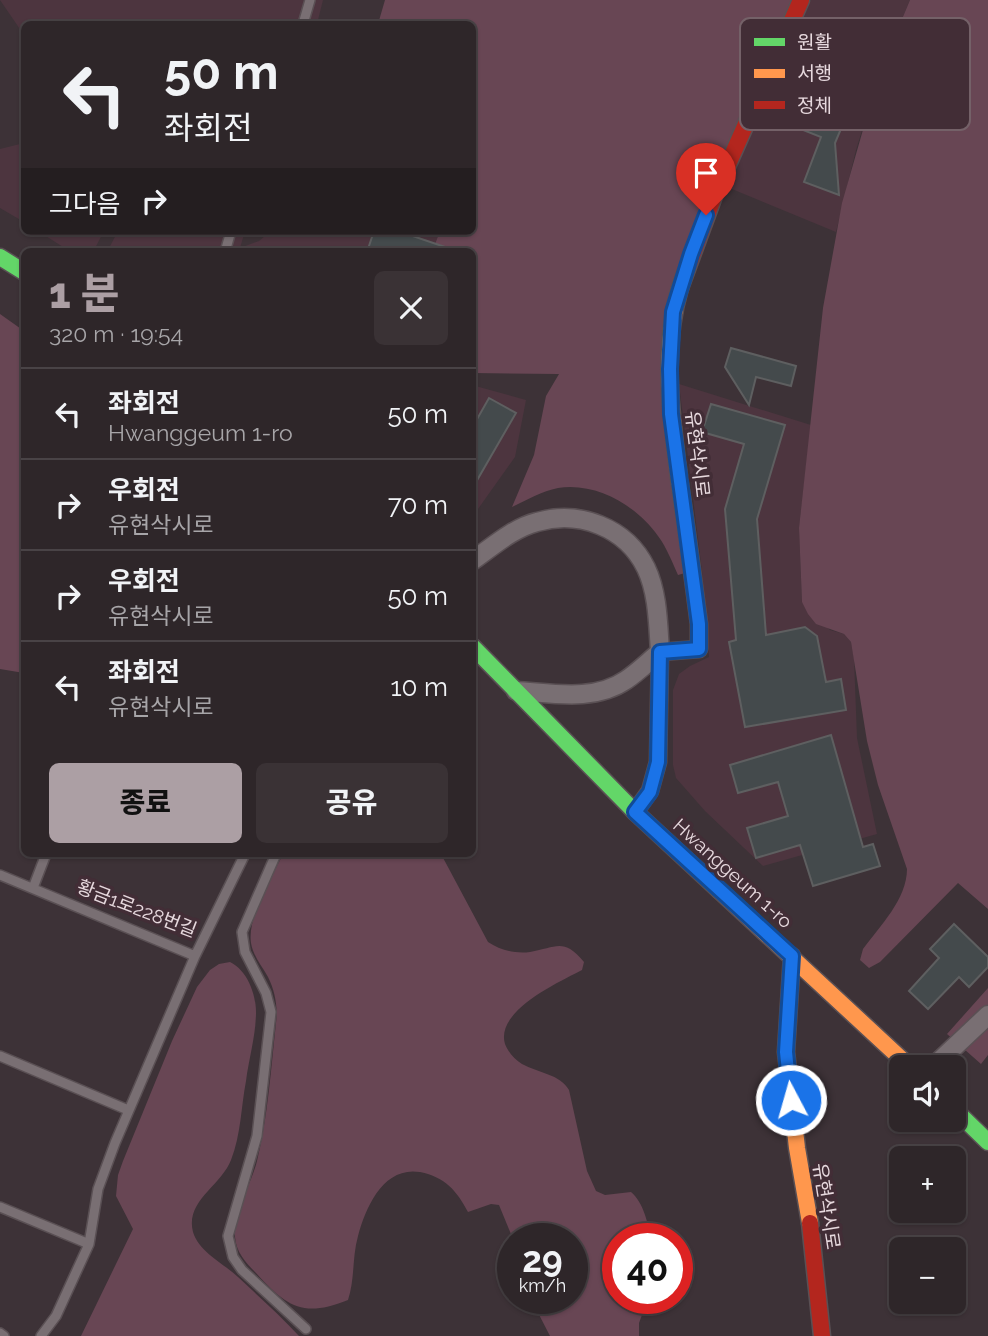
<!DOCTYPE html>
<html lang="ko">
<meta charset="utf-8">
<style>
:root{--surface:#2e2629;--page:#3a3235;--text:#f1f3f6;--muted:#a7a5a8;--line:#494346;--accent:#ac9fa4}
body{margin:0;font-family:Raleway,"Noto Sans KR",sans-serif;background:var(--page);color:var(--text);height:100vh;display:flex;flex-direction:column;font-size:26px;white-space:nowrap}
*{box-sizing:border-box;margin:0}
p{font-size:23px;color:var(--muted)}
.icon{flex:none;width:38px;height:38px;fill:none;stroke:currentColor;stroke-width:2;stroke-linecap:round;stroke-linejoin:round}
.map{position:relative;flex:1;overflow:hidden}
.side{position:absolute;left:21px;top:248px;width:455px;height:609px;display:flex;flex-direction:column;background:var(--surface);border-radius:10px;box-shadow:0 2px 5px #0004,0 0 0 2px var(--line)}
.side>*{flex:none}
.guide{position:absolute;left:21px;top:21px;width:455px;height:214px;border-radius:10px;box-shadow:0 2px 5px #0004,0 0 0 2px var(--line);background:#2e2629;color:var(--text);overflow:hidden}
.tools{position:absolute;left:889px;top:1055px;display:grid;gap:14px}
.tools a{display:grid;place-items:center;width:77px;height:77px;border-radius:10px;background:var(--surface);box-shadow:0 2px 5px #0004,0 0 0 2px var(--line);font-size:35px}
.speed{position:absolute;left:497px;top:1223px;display:flex;gap:14px;font-size:35px;font-weight:700;text-align:center}
.speed>*{display:grid;place-content:center;width:91px;height:91px;border-radius:50%;background:var(--surface);box-shadow:0 2px 5px #0004,0 0 0 2px var(--line);line-height:1}
.speed small{font-size:18px;font-weight:400}
.speed .limit{border:10px solid #d22;background:#fff;color:#111}
.pin{position:absolute;display:grid;place-items:center;width:60px;height:60px;color:#fff;margin:-72px -30px;border-radius:50% 50% 50% 0;rotate:-45deg;box-shadow:0 0 7px #0007}
.pin .icon{rotate:45deg}
.me{position:absolute;width:77px;margin:-38px;rotate:354deg;stroke-linejoin:round;filter:drop-shadow(0 0 5px #0008)}
.turn{display:flex;align-items:center;gap:24px;height:147px;padding:0 28px;font-size:32px}
.turn .icon{width:91px;height:91px;stroke-width:2.5}
.turn b{display:block;font-size:49px;line-height:60px}
.then{display:flex;align-items:center;height:66px;padding:0 28px;background:#0003;gap:14px;font-size:26px}
.round{display:grid;place-items:center;flex:none;width:74px;height:74px;border-radius:10px;background:var(--page)}
.headline{display:flex;align-items:center;justify-content:space-between;height:119px;padding:0 28px}
h1{font-size:42px;font-weight:800;line-height:52px;color:var(--accent)}
.button{display:flex;gap:14px;margin-top:auto;padding:14px 28px}
.button a{flex:1;height:80px;border-radius:10px;background:var(--accent);color:#111;font-size:28px;font-weight:800;line-height:80px;text-align:center}
.button a+a{background:var(--page);color:var(--text)}
ul{padding:0;list-style:none}
li{display:flex;align-items:center;gap:21px;height:91px;padding:0 28px;border-top:2px solid var(--line)}
li div{flex:1}
li b{display:block;font-size:26px}
li em{font-style:normal}
.map>svg:first-child{display:block}
.built{fill:#4d353f}
.green{fill:#684654}
.building{fill:#444a4c;stroke:#5e5f60;stroke-width:2}
.lines{fill:none;stroke-linecap:round;stroke-linejoin:round}
.lane-casing{stroke:#5a5054;stroke-width:12}
.street-casing{stroke:#5a5054;stroke-width:21}
.fast-casing{stroke:#5a5054;stroke-width:19}
.slow-casing{stroke:#5a5054;stroke-width:19}
.jam-casing{stroke:#5a5054;stroke-width:19}
.lane{stroke:#796f73;stroke-width:9}
.street{stroke:#796f73;stroke-width:18}
.fast{stroke:#63d668;stroke-width:16}
.slow{stroke:#ff974d;stroke-width:16}
.jam{stroke:#b3261e;stroke-width:16}
.route-casing{stroke:#114b97;stroke-width:18}
.route{stroke:#1a73e8;stroke-width:12}
.labels{text-anchor:middle;dominant-baseline:central;stroke-width:7;stroke-linejoin:round;paint-order:stroke}
.street-label{font-size:19px;fill:#e7d9de;stroke:#422d36}
.key{fill:#422d36;stroke:#746168;stroke-width:2}
.key-label{font-size:19px;fill:#e7d9de}
</style>
<div class="map">
<svg width="988" height="1336" viewBox="0 0 988 1336">
<rect width="100%" height="100%" fill="#3d3237"/>
<!-- built -->
<path class="built" d="M0 0H323L317 24H186L178 20 171 24H24V35Z
M811 0H910L879 75 856 150 836 232 727 187Z
M24 143V222L0 208V149Z
M38 231H104L93 252H71Z
M118 231H245L240 248 259 241 271 231H440L432 252H107Z
M679 384 811 425 799 528 802 602 830 630 844 634 851 642 854 658 857 738 877 834 763 866 705 811 676 778 673 765V690L679 674 690 666 709 657 702 571Z
M472 385 526 400 515 457 473 516Z"/>
<!-- green -->
<path class="green" d="M385 0H792L675 278 685 573 678 575C672 562 667 548 658 536 636 505 596 482 558 488 542 491 527 500 512 507L534 455 546 396 559 374 473 373 472 252H432L440 231H472V24H378Z
M910 0H988V909L958 883 880 962 869 968 860 960 863 949C880 926 907 899 907 869L878 785 867 741 851 642 844 634 816 624 808 614 802 602 799 528 823 308 842 203 879 74Z
M0 314 24 331V673L0 669Z
M283 854H441L488 942C500 950 515 954 530 952 556 948 563 937 584 962L582 970C559 982 495 1011 505 1044 508 1052 515 1060 522 1064 538 1073 560 1074 569 1090L587 1171 596 1191 605 1195 631 1192C643 1202 649 1224 650 1239H618V1298L648 1299 639 1323V1336H550L531 1299 572 1298V1239H513L499 1205 491 1204 468 1212C457 1191 445 1177 420 1172 384 1166 366 1206 358 1236 352 1257 355 1279 348 1300 303 1318 287 1307 256 1273 246 1263 236 1252 235 1237 233 1212 251 1185 257 1161 268 1116 271 1068 276 1023 278 1007 275 991 268 977 262 966 253 956 251 943 247 917 272 877 283 854Z
M230 962C247 970 256 994 256 1012 256 1035 249 1058 246 1081 241 1107 241 1135 231 1160 221 1186 185 1201 193 1232 199 1252 223 1263 238 1277 258 1296 280 1315 299 1336H81L133 1229 116 1196 118 1175 123 1161 172 1041 197 987 210 970 219 964Z
M988 988V1055L981 1064 947 1034Z"/>
<!-- building -->
<path class="building" d="M807 29 872 55 835 143 839 195 804 182 821 137 798 128 820 75 792 63Z
M374 231H398L451 249V252H367Z
M731 348 796 366 791 386 756 377 749 405 725 367Z
M489 398 516 413 472 489V428Z
M711 404 785 425 757 519 766 635 805 627 817 636 826 682 841 679 846 710 745 727 729 642 736 640 725 509 744 444 702 432Z
M831 735 863 847 873 844 880 866 813 886 800 845 756 858 747 828 788 816 778 782 738 793 730 765Z
M954 924 988 957V967L969 987 959 977 928 1009 909 991 939 958 930 949Z"/>
<g class="lines">
<defs>
<path id="lane" d="M303 24 310 0
M225 252 231 231
M276 854 242 932 245 952 266 993 271 1012 257 1136 228 1236 233 1257 242 1270 306 1329
M0 875 195 956 245 854
M33 888 46 854
M0 1056 128 1110
M0 1207 89 1244
M0 1333 4 1336
M41 1336 56 1316 89 1244 98 1189 115 1143 195 956"/>
<path id="street" d="M472 561C492 547 513 528 537 522 579 510 626 527 646 568 658 593 658 624 660 652 649 661 638 672 626 680 594 702 552 693 516 691
M932 1068 988 1015"/>
<path id="fast" d="M0 257 24 272
M472 646 635 812 719 890
M954 1109 988 1142"/>
<path id="slow" d="M635 812 650 791 658 762 660 652 699 649V624C693 578 687 531 680 485 672 421 661 351 680 288
M719 890 911 1068
M792 956 786 1052 797 1148 810 1223"/>
<path id="jam" d="M680 288 714 196 801 0
M810 1223 822 1336"/>
</defs>
<!-- lane casing -->
<use href="#lane" class="lane-casing"/>
<!-- street casing -->
<use href="#street" class="street-casing"/>
<!-- fast casing -->
<use href="#fast" class="fast-casing"/>
<!-- slow casing -->
<use href="#slow" class="slow-casing"/>
<!-- jam casing -->
<use href="#jam" class="jam-casing"/>
<!-- lane -->
<use href="#lane" class="lane"/>
<!-- street -->
<use href="#street" class="street"/>
<!-- fast -->
<use href="#fast" class="fast"/>
<!-- slow -->
<use href="#slow" class="slow"/>
<!-- jam -->
<use href="#jam" class="jam"/>
</g>
<g class="lines">
<defs>
<path id="route" d="M706 215 691 254 673 312 670 369 671 414 699 624V649L660 652 658 762 650 792 635 812 792 956 786 1052 791 1100"/>
</defs>
<!-- route casing -->
<use href="#route" class="route-casing"/>
<!-- route -->
<use href="#route" class="route"/>
</g>
<g class="labels">
<!-- street labels -->
<g class="street-label">
<text transform="translate(698 454) rotate(83)">유현삭시로</text>
<text transform="translate(733 873) rotate(42)">Hwanggeum 1-ro</text>
<text transform="translate(137 908) rotate(21)">황금1로228번길</text>
<text transform="translate(827 1206) rotate(81)">유현삭시로</text>
</g>
</g>
<!-- legend -->
<rect x="740" y="18" width="230" height="112" rx="10" class="key"/>
<rect x="754" y="38" width="31" height="8" fill="#63d668"/>
<rect x="754" y="69" width="31" height="9" fill="#ff974d"/>
<rect x="754" y="101" width="31" height="8" fill="#b3261e"/>
<g class="key-label">
<text x="797" y="49">원활</text>
<text x="797" y="80">서행</text>
<text x="797" y="112">정체</text>
</g>
</svg>
<div class="tools">
<a><svg class="icon" aria-label="sound" viewBox="0 0 24 24"><path d="M4 9h4l5-4v14l-5-4H4zM17 9q2 3 0 6"/></svg></a>
<a>+</a>
<a>−</a>
</div>
<div class="speed"><div>29<small>km/h</small></div><div class="limit">40</div></div>
<div class="pin" style="left:706px;top:215px;background:#d93025"><svg class="icon" aria-label="arrive" viewBox="0 0 24 24"><path d="M6 21V4h12l-3 4 3 4H6"/></svg></div>
<svg class="me" style="left:791px;top:1100px" viewBox="-20 -20 40 40"><circle r="17" fill="#1a73e8" stroke="#fff" stroke-width="3"/><path d="M0-11L8 9 0 5-8 9z" fill="#fff"/></svg>
<div class="guide">
<div class="turn"><svg class="icon" aria-label="left" viewBox="0 0 24 24"><path d="M17 20v-9H6M10 6l-5 5 5 5"/></svg><div><b>50 m</b>좌회전</div></div>
<div class="then">그다음<svg class="icon" aria-label="right" viewBox="0 0 24 24"><path d="M7 20v-9h11M14 6l5 5-5 5"/></svg></div>
</div>
<section class="side">
<div class="headline"><div><h1>1 분</h1><p>320 m · 19:54</p></div><a class="round"><svg class="icon" aria-label="close" viewBox="0 0 24 24"><path d="M6 6l12 12M18 6L6 18"/></svg></a></div>
<ul>
<li><svg class="icon" aria-label="left" viewBox="0 0 24 24"><path d="M17 20v-9H6M10 6l-5 5 5 5"/></svg><div><b>좌회전</b><p>Hwanggeum 1-ro</p></div><em>50 m</em></li>
<li><svg class="icon" aria-label="right" viewBox="0 0 24 24"><path d="M7 20v-9h11M14 6l5 5-5 5"/></svg><div><b>우회전</b><p>유현삭시로</p></div><em>70 m</em></li>
<li><svg class="icon" aria-label="right" viewBox="0 0 24 24"><path d="M7 20v-9h11M14 6l5 5-5 5"/></svg><div><b>우회전</b><p>유현삭시로</p></div><em>50 m</em></li>
<li><svg class="icon" aria-label="left" viewBox="0 0 24 24"><path d="M17 20v-9H6M10 6l-5 5 5 5"/></svg><div><b>좌회전</b><p>유현삭시로</p></div><em>10 m</em></li>
</ul>
<div class="button"><a>종료</a><a>공유</a></div>
</section>
</div>
